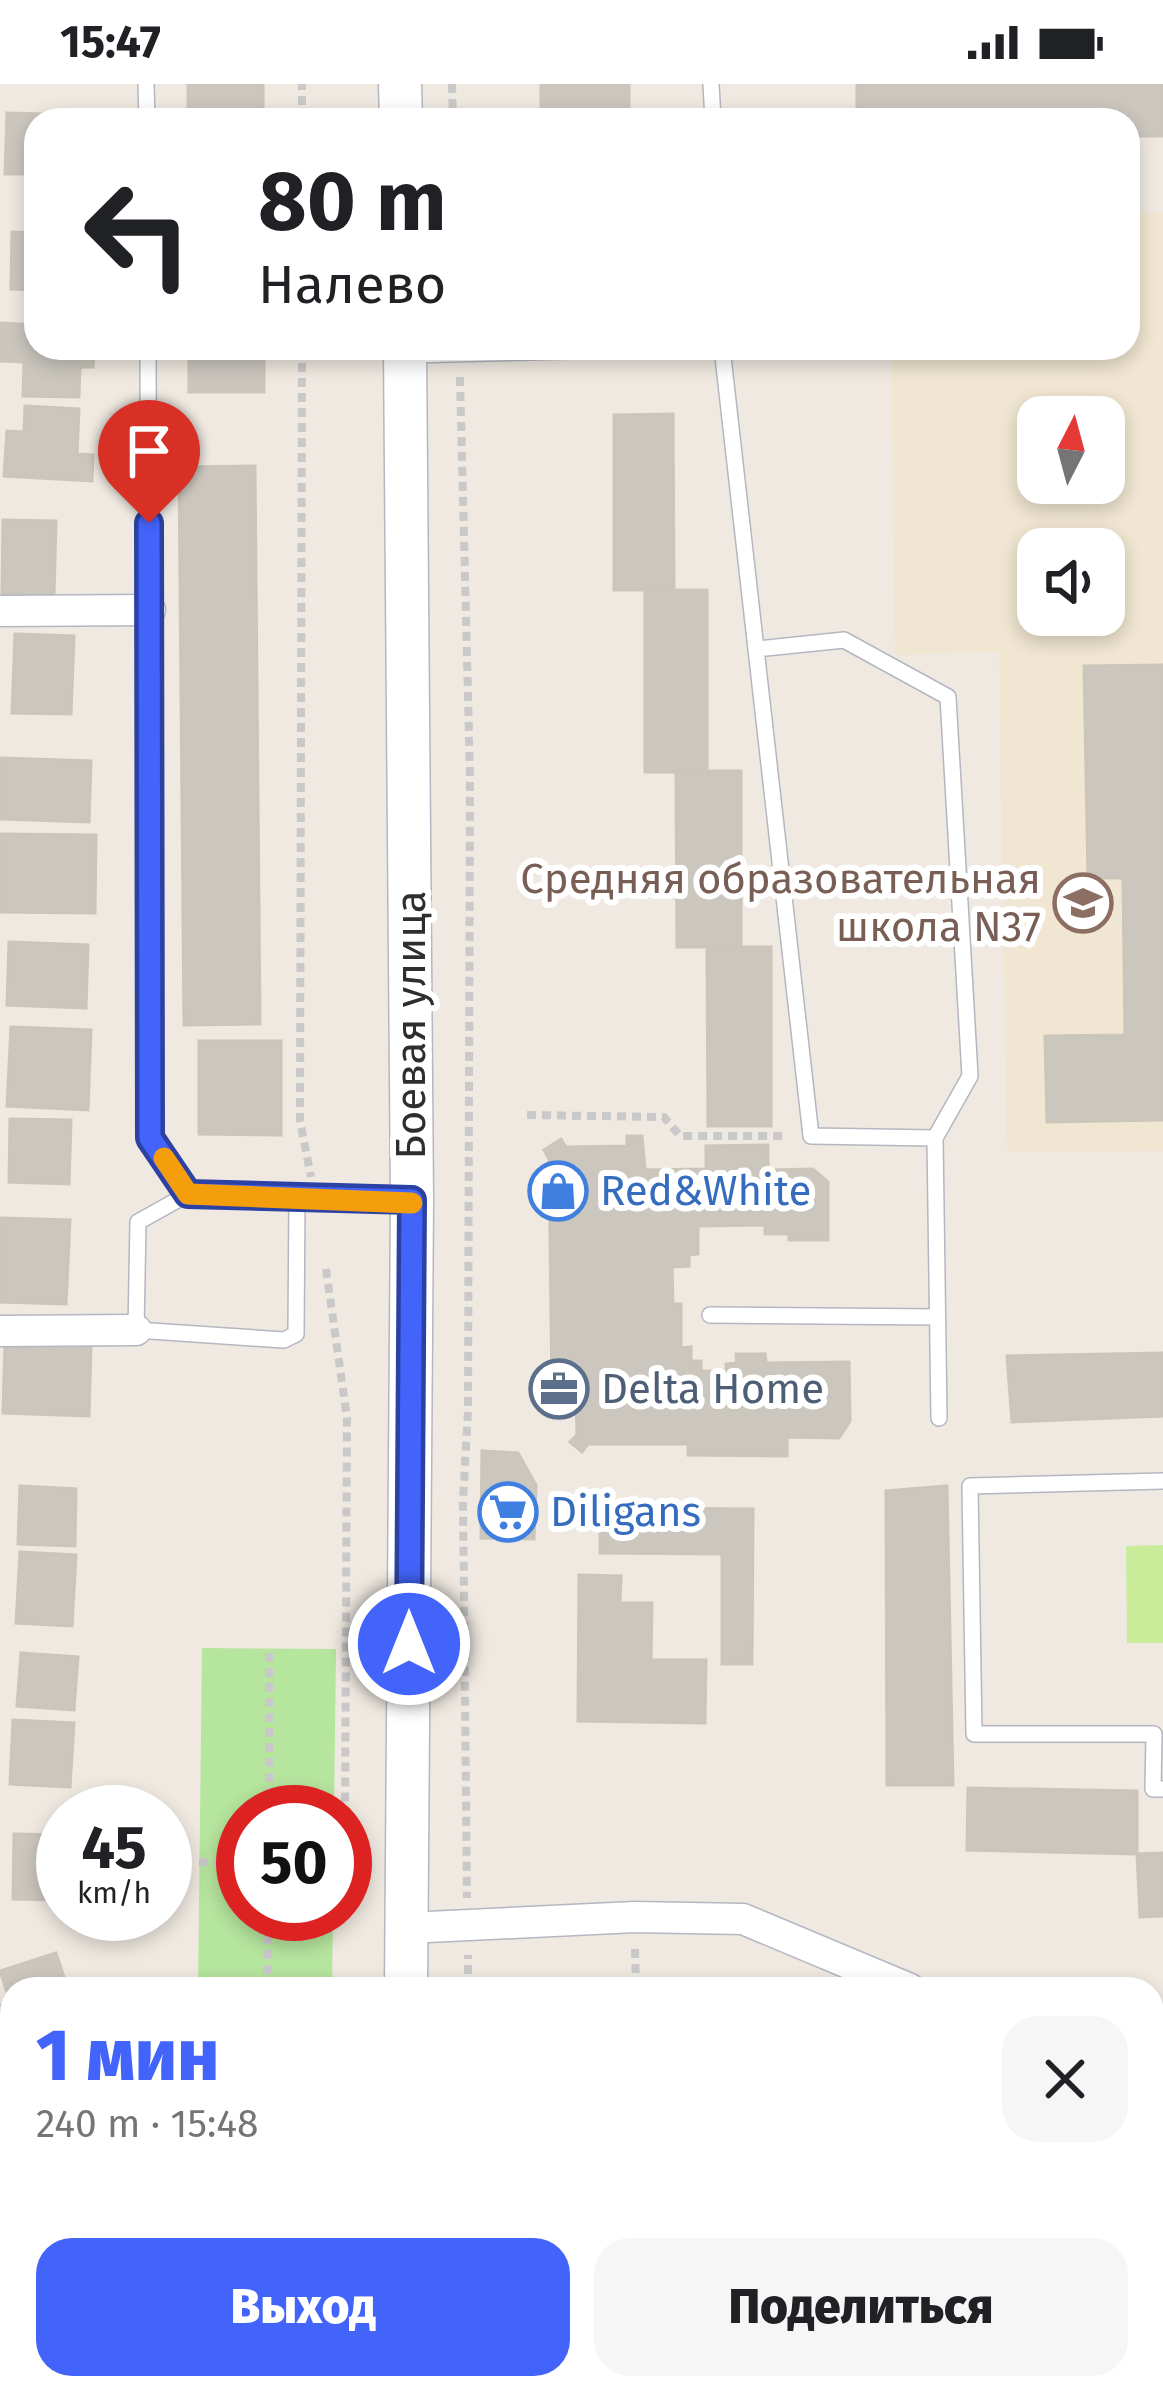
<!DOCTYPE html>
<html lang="ru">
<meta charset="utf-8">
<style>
:root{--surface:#fff;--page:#f6f6f6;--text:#202124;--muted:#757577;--accent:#4264fb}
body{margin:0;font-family:"Fira Sans",sans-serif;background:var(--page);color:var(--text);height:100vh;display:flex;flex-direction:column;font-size:45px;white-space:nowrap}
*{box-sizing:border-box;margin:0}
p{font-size:39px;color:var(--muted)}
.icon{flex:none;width:66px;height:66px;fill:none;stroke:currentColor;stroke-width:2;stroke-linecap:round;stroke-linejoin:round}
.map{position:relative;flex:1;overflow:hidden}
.details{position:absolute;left:0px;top:1893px;width:1164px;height:423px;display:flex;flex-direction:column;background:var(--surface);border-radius:36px 36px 0 0;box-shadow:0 6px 18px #0003}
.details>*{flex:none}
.guide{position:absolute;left:24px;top:24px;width:1116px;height:252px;border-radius:36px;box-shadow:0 6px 18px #0003;background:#fff;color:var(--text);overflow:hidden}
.needle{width:78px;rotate:6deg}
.fabs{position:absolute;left:1017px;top:312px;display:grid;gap:24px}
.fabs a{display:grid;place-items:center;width:108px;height:108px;border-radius:24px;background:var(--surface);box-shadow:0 6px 18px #0003;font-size:60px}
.speed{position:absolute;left:36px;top:1701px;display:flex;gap:24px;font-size:60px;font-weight:700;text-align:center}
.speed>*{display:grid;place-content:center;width:156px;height:156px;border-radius:50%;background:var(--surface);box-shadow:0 6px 18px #0003;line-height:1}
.speed small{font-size:30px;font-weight:400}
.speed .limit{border:18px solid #d22;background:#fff;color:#111}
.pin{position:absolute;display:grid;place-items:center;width:102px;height:102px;color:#fff;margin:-123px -51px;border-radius:50% 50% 50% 0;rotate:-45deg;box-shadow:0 0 12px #0007}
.pin .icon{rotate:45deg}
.me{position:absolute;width:132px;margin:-66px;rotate:0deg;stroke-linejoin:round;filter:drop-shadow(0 0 9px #0008)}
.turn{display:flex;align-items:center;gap:42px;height:252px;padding:0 36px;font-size:54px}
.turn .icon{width:156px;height:156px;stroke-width:2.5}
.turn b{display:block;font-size:84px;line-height:102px}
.round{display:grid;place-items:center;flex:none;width:126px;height:126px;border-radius:36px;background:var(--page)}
.overview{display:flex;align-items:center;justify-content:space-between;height:204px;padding:0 36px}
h1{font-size:72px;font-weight:800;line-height:90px;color:var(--accent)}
.action{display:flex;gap:24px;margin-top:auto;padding:24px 36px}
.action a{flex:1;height:138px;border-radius:36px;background:var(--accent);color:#fff;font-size:48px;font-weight:800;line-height:138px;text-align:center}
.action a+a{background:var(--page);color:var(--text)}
.status{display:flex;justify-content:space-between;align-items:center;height:84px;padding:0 60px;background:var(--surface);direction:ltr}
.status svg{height:33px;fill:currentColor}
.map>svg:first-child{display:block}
.industrial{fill:#e3e1e8}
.education{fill:#f0e6d1;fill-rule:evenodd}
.green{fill:#b6e59e}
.pitch{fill:#c9ec9a}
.building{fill:#cbc7bf;stroke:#cbc5ba;stroke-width:3}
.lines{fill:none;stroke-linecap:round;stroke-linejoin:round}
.service-casing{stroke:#b4b7c1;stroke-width:18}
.minor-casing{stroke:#b4b7c1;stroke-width:33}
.secondary-casing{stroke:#b4b7c1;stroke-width:45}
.path{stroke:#c9c9c9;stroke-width:8;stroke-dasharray:9 6;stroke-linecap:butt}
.service{stroke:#fff;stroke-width:15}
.minor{stroke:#fff;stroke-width:30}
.secondary{stroke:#fff;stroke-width:42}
.route-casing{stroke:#2b41a3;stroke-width:30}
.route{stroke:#4264fb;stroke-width:21}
.slow{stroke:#f59e0b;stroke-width:21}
.labels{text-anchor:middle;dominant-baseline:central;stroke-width:12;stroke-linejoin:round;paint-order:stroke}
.education-label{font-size:42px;fill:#785e54;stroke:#fff;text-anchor:end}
.street-label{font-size:42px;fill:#2e2e2e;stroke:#fff}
.shop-label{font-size:42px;fill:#366cbe;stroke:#fff;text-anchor:start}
.service-label{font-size:42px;fill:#4e5e75;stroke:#fff;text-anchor:start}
</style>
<div class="status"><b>15:47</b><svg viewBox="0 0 49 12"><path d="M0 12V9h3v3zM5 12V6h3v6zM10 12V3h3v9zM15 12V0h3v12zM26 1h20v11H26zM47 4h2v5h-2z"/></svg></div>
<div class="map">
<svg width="1163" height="2314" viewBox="0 0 1163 2314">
<rect width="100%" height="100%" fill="#efe9e1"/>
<!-- industrial -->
<path class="industrial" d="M0 2163 12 2174V2304H151L161 2314H0Z"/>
<!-- education -->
<path class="education" d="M1163 128V1067L1007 1068 999 568 895 571 891 264H1128V129ZM1038 333H1104V399H1038ZM1038 465H1104V531H1038Z"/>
<!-- green -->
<path class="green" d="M202 1564 336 1565 334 1728H243V1830H333L332 1905H198Z"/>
<!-- pitch -->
<path class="pitch" d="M1163 1461V1559H1127L1126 1462Z"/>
<!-- building -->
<path class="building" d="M188 0H263V36H188Z
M541 0H629V36H541Z
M857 0H1163V52H1128V36H857Z
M7 29 78 31V36H36V90H5Z
M12 148 36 149V206L11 205Z
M0 239 36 241V264H94L93 283H80L79 313 23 312 24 278 0 277Z
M189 264H264V308H189Z
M25 322 79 325 77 370 93 371 92 397 4 392 7 347 24 348Z
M673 330 674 506H614V331Z
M255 382 260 940 184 941 179 383Z
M3 436 56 437 54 511 2 510Z
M645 506H707V687L645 688Z
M15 550 74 552 71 630 12 629Z
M1163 581V1036L1047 1038 1045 952 1125 951 1123 794H1088L1084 582Z
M0 674 91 677 89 738 0 735Z
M676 687H741V863H677Z
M0 750 96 751 95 829 0 828Z
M9 858 88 861 86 924 7 921Z
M707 863H771V1042H708Z
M11 943 91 946 88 1026 7 1022Z
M199 957H281V1051L199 1050Z
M10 1035 71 1036 69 1100 9 1098Z
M627 1052H642L645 1086 706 1085V1062L768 1061V1086L813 1085 828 1098V1156H789V1150H765V1141L698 1142V1170L689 1171V1182L672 1183 673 1220H681V1264L691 1263V1277H701V1287H726V1280L737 1279 736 1270H765L766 1279 849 1278 850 1337 839 1354 787 1353V1372L688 1371V1360H588L582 1368 570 1358 577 1351 576 1308H552L549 1075 544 1066 561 1055 566 1063 627 1062Z
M0 1134 70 1136 66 1220 0 1218Z
M5 1259 91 1262 89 1332 3 1329Z
M1163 1269V1332L1012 1338 1007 1272Z
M482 1367 518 1369 536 1401 534 1455 481 1454Z
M20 1402 76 1405 75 1462 18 1460Z
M947 1402 953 1701H887L886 1407Z
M600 1424 753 1425 752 1580H722V1470L600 1469Z
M20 1468 76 1471 72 1542 16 1539Z
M579 1491 621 1492 620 1519H652L651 1576H706L705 1639 578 1637Z
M21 1569 78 1573 74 1626 17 1622Z
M13 1636 74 1639 70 1703 10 1700Z
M968 1704 1137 1707V1770L967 1766Z
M14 1750 63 1751V1816L13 1815Z
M1163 1769V1832L1140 1833 1137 1770Z
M56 1869 68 1905H12V1924L0 1887Z
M4 1920 12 1939V1973L0 1977V1922Z
M751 2304H823V2314H751Z
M926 2304H992V2314H926Z"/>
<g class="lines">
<defs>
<path id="service" d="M146 0 147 36
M711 0 713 36
M148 264 150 1054 188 1110 408 1116
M722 264 811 1052 935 1054 939 1334
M411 271 690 264
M757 565 844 556 948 613 970 992 935 1054
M188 1110 138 1138 136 1246 284 1256 296 1250 297 1113
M710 1231 937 1233
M1163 1397 970 1402 974 1650H1154L1153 1705H1163"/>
<path id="minor" d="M0 527 150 526
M0 1247 136 1246
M407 1844 635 1833 743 1835 910 1905
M1152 2004 1163 2009
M0 2125 12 2137
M172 2304 182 2314
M1033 2304V2314
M1055 2304 1079 2314"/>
<path id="secondary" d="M400 0 401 36
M405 264 412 1116 406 1905
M402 2314V2304"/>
</defs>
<!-- service casing -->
<use href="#service" class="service-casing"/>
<!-- minor casing -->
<use href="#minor" class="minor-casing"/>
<!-- secondary casing -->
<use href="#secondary" class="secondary-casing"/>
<!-- path -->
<path class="path" d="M452 0 453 36
M302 36V0
M302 264 300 1037 311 1093
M460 293 470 693 468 1326 463 1416 467 1814
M527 1031 664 1033 680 1052H786
M326 1185 347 1334 345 1740
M269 1728V1565
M199 1778 243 1779
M635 1865 636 1905
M267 1905 268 1830
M468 1905V1871
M637 2304V2314
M467 2314V2304"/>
<!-- service -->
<use href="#service" class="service"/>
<!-- minor -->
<use href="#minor" class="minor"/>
<!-- secondary -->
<use href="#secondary" class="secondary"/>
</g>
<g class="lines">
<defs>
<path id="route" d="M149 439 150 1054 188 1110 412 1116 409 1560"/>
</defs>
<!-- route casing -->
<use href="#route" class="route-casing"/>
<!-- route -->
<use href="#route" class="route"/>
<!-- slow -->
<path class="slow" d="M164 1074 188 1110 412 1119"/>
</g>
<!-- icons -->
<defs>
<symbol id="school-ring" viewBox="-11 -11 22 22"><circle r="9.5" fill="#fff" stroke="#8d6e63" stroke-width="1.5"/><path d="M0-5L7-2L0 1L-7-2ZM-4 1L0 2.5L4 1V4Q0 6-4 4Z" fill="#8d6e63"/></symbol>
<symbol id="shop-ring" viewBox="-11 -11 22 22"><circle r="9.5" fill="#fff" stroke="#3f7fe0" stroke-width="1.5"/><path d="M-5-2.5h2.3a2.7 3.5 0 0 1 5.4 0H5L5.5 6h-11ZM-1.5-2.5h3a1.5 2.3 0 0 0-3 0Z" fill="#3f7fe0"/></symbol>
<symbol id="office-ring" viewBox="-11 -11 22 22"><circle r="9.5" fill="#fff" stroke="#5c6f8a" stroke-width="1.5"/><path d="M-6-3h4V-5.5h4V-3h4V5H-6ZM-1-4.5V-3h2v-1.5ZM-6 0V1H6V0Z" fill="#5c6f8a"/></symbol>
<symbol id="supermarket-ring" viewBox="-11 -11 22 22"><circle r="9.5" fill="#fff" stroke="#3f7fe0" stroke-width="1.5"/><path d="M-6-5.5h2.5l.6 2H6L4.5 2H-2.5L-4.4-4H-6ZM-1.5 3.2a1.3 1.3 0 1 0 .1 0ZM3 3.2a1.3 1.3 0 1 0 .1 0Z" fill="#3f7fe0"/></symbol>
</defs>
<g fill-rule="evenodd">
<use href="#school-ring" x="1050" y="786" width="66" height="66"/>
<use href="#shop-ring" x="525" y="1074" width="66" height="66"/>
<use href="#office-ring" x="526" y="1272" width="66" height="66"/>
<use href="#supermarket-ring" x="475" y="1395" width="66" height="66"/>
</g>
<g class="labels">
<!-- education labels -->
<g class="education-label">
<text x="1041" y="795">Средняя образовательная<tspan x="1041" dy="48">школа N37</tspan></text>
</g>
<!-- street labels -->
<g class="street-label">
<text transform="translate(411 941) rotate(-90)">Боевая улица</text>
</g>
<!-- shop labels -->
<g class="shop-label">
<text x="600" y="1107">Red&amp;White</text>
<text x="550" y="1428">Diligans</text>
</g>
<!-- service labels -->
<g class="service-label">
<text x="601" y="1305">Delta Home</text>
</g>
</g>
</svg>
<div class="fabs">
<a><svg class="needle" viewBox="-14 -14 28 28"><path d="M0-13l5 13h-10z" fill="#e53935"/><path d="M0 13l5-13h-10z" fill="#757577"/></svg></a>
<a><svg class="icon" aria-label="sound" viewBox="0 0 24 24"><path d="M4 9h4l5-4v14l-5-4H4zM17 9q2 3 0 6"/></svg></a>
</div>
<div class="speed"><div>45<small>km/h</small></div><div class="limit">50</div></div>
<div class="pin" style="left:149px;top:439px;background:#d93025"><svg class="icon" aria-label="arrive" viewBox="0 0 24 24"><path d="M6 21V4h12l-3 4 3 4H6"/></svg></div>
<svg class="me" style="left:409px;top:1560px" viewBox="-20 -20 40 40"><circle r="17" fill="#4264fb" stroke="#fff" stroke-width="3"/><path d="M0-11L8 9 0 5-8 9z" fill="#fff"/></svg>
<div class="guide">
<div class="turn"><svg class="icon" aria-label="left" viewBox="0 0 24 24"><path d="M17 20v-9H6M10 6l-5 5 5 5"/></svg><div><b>80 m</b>Налево</div></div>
</div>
<section class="details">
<div class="overview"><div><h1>1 мин</h1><p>240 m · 15:48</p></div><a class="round"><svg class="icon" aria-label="close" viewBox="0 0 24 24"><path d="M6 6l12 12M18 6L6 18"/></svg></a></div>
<div class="action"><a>Выход</a><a>Поделиться</a></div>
</section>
</div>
